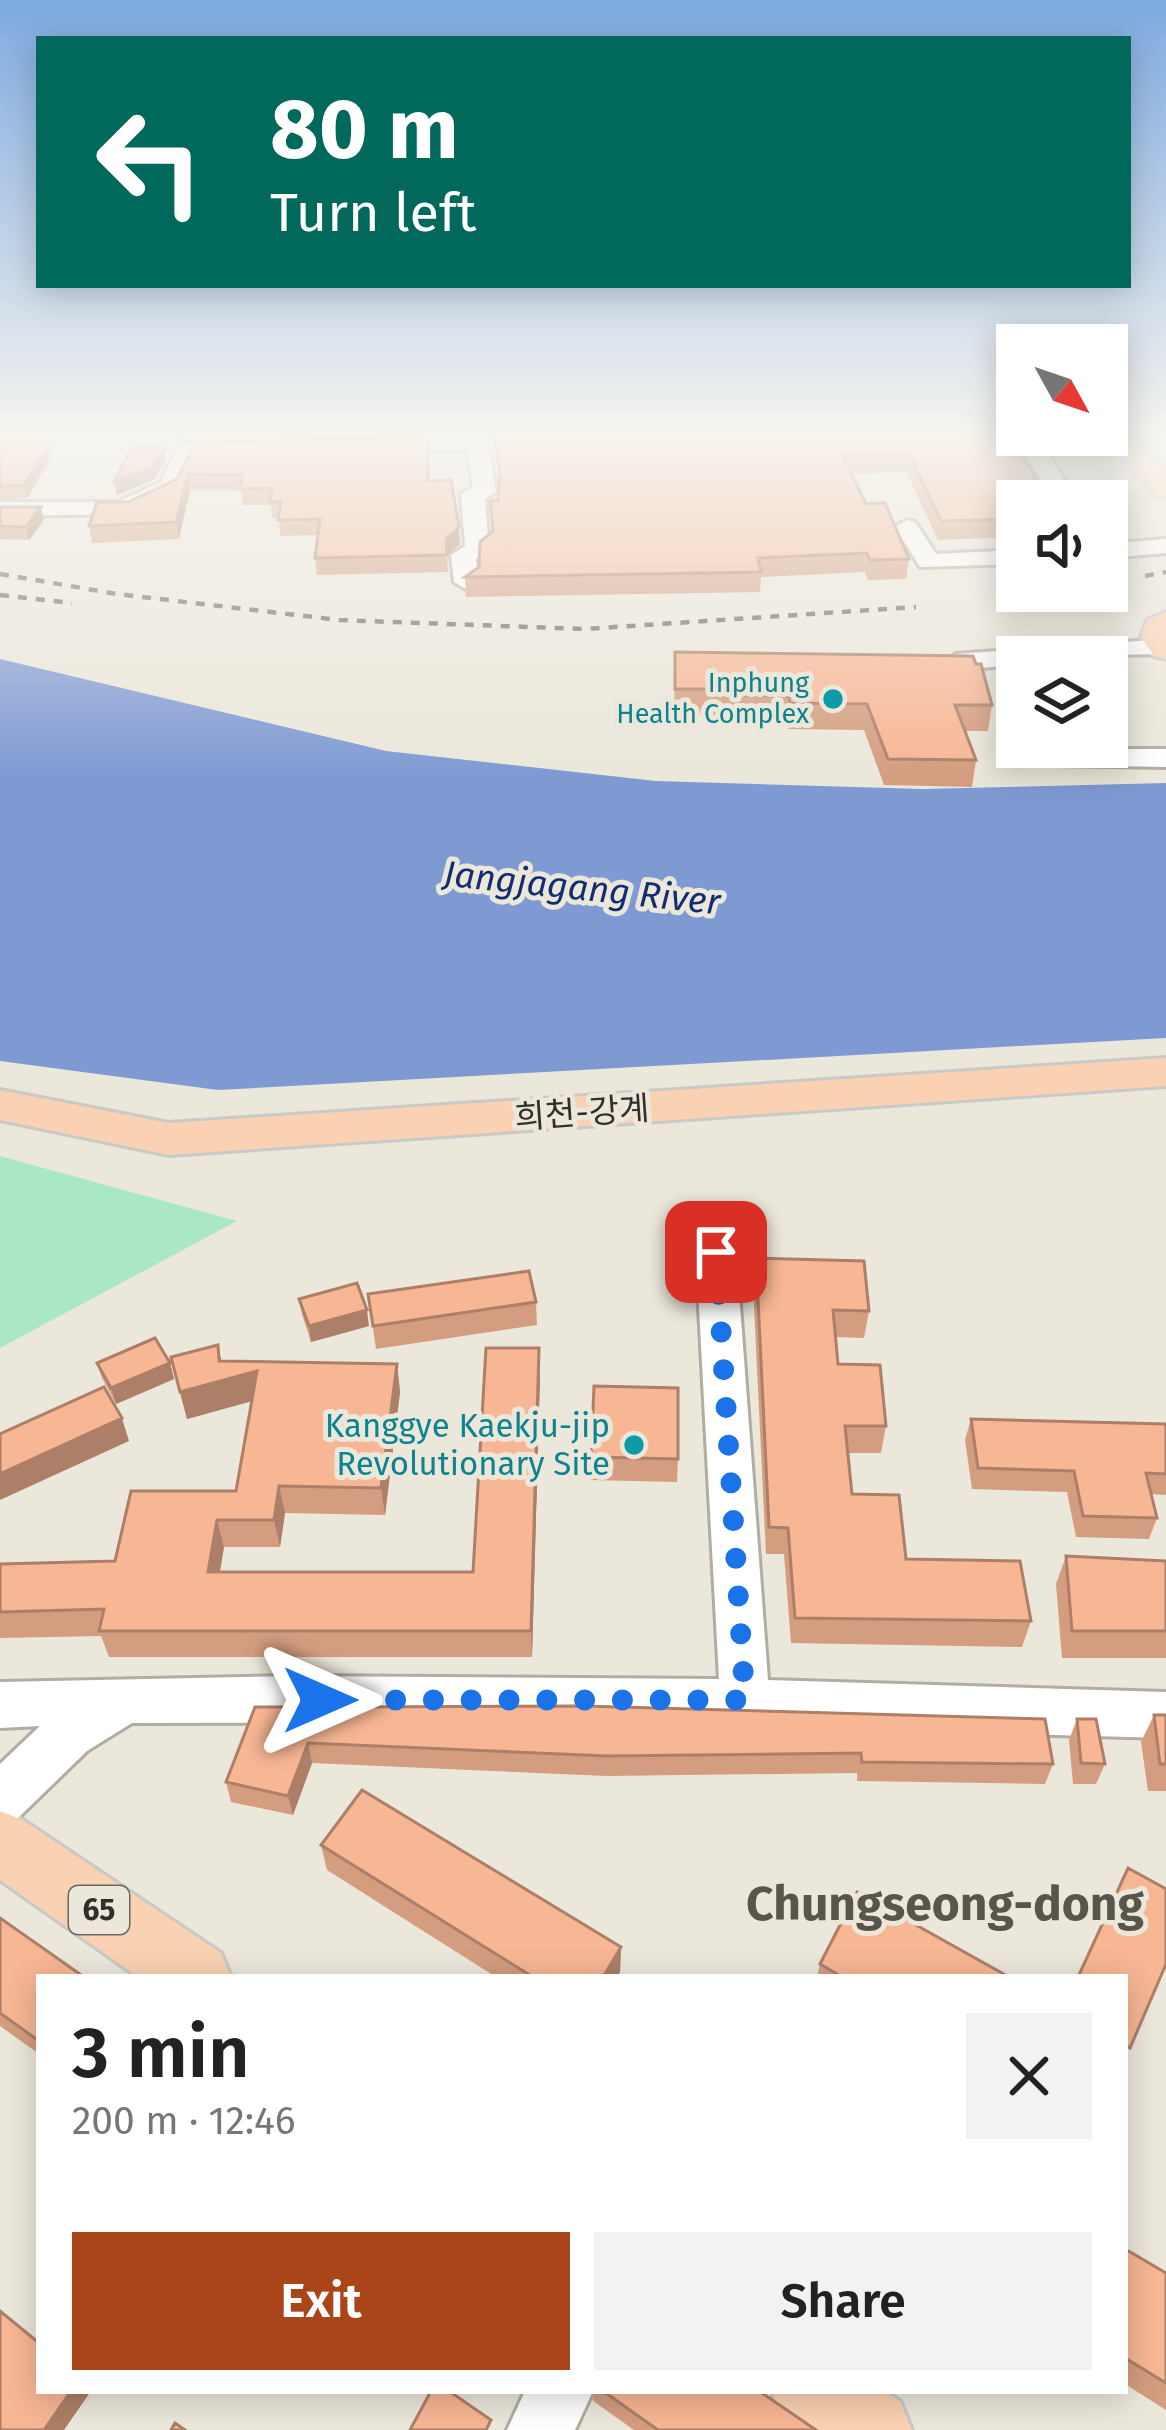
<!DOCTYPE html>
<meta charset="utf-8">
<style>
:root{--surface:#fff;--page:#f2f2f2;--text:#222;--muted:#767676;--accent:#aa451a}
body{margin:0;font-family:"Fira Sans","Noto Sans KR",sans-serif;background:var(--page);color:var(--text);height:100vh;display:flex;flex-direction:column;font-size:45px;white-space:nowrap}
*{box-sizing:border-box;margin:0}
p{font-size:39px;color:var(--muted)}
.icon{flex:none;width:66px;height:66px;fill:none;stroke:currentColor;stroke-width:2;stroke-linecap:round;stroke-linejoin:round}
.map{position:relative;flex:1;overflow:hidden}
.details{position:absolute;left:36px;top:1974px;width:1092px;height:420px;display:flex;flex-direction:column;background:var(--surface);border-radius:0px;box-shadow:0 6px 30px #0003}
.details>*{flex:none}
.banner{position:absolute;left:36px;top:36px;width:1095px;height:252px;border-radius:0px;box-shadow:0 6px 30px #0003;background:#00695c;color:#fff;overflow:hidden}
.needle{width:78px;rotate:130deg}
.tools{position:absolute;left:996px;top:324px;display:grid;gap:24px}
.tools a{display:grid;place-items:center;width:132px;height:132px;border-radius:0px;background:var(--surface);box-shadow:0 6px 30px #0003;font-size:60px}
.pin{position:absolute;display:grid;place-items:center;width:102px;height:102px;color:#fff;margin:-51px;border-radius:24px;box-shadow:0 6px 18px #0006}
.me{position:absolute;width:132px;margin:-66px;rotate:90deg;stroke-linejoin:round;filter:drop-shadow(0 0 9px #0008)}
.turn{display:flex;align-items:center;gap:42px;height:252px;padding:0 36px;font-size:54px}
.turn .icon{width:156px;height:156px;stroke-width:2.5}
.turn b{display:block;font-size:84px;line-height:102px}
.round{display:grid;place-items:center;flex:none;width:126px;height:126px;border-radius:0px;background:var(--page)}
.headline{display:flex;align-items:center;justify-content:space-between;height:204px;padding:0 36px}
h1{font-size:72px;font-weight:600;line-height:90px}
.cta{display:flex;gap:24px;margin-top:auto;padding:24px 36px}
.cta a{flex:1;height:138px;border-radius:0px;background:var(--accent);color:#fff;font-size:48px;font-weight:600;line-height:138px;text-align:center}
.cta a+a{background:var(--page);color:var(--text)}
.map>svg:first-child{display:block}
.green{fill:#aae7c4}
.water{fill:#7f9ad3}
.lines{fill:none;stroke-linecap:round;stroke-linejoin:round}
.minor-casing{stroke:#b2ada2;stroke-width:6}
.major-casing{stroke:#c9c9c8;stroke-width:6}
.minor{fill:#fff;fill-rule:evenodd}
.major{fill:#fad1b2;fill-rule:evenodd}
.rail{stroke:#67645d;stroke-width:4.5;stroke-dasharray:9 9;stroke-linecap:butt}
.wall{fill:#d49d7f}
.shaded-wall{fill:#ad7f68}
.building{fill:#f7b694;stroke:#ad7f68;stroke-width:3}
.route{stroke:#1a73e8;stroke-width:21;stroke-dasharray:0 37.8}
.culture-dot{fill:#0f9aa8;stroke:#ece7db;stroke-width:4.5}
.labels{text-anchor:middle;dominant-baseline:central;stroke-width:10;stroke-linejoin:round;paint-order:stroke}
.far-culture-label{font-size:27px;fill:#0d838f;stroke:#ece7db;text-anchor:end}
.shield{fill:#ece7db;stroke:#69665f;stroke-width:3}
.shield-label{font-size:30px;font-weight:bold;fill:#312f2a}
.street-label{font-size:33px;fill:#312f2a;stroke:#ece7db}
.culture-label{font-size:33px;fill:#0d838f;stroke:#ece7db;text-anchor:end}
.water-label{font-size:36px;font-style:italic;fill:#132e70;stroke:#ece7db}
.near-quarter-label{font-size:48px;font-weight:bold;fill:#59554b;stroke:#ece7db}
</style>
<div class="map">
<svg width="1166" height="2430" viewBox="0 0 1166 2430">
<rect width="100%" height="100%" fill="#ece7db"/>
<!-- green -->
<path class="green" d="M0 1156 237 1221 0 1348Z"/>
<!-- water -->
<path class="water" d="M0 659 386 751 656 781 922 789 1166 783V1038L218 1090 0 1061Z"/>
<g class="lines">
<defs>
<path id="minor" d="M546 435 555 441 552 446 489 449 496 492 485 499 489 550 476 559 478 582 466 589 454 582 451 555 465 546 461 494 473 487 467 449 375 452 364 445 375 438Z
M1014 435H1036L1078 501H1054Z
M244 440 252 442V452L196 454 178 491 129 514 0 516V502H117L161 482 180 443Z
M907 520 915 522 936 554 1017 550V564L920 567 895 527Z
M1166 539V553L1107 558V544Z
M1166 639V653L1161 654 1017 657V665L956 670 943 662 956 654Z
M1019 749H1166V767L1009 764 1005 758 1009 752Z
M716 1238 730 1242 736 1252 768 1680 1166 1692V1738L583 1722 132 1723 87 1751 18 1818 0 1825V1764L40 1726 0 1728V1682L291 1676 719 1679 696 1252 702 1242Z
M525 2391H593L575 2430H507Z"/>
<path id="major" d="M1105 435H1133L1166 472V497L1156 495Z
M1166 612V659L1154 656 1141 637 1147 620Z
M1166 1058V1086L169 1155 0 1120V1090L169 1123Z
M0 1811 23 1820 221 1953 231 1977H138L0 1880Z
M771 2391H884L900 2401 912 2430H799L783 2419Z"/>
</defs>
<!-- minor casing -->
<use href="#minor" class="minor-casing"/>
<!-- major casing -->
<use href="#major" class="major-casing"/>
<!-- minor -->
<use href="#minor" class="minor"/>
<!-- major -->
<use href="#major" class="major"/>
<!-- rail -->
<path class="rail" d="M0 574 117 594 339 620 585 629 916 607
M1145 576 1166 572
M0 595 72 603"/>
</g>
<!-- wall -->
<path class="wall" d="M494 435H1010L1017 501V537L938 540 906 472 851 474 866 504 909 559 906 579 868 580 865 572 761 577 760 592 466 597 465 577 479 567 492 531 498 500 499 483Z
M196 442 429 480 460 544 447 555 448 572 317 575 315 558 318 535 280 536 279 518H272L271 505H243L241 491 190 490 179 539 92 543 89 526 128 502 177 479Z
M0 444 52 456 27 498 0 499Z
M0 507H41L44 520 29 540 0 539Z
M675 652 992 705 988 731H965L976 760 972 787 884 785 864 730 788 729 787 722 711 721V715H674Z
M756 1258 869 1311 864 1338 835 1337 838 1364 886 1426 881 1453H848L852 1494 906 1559 1031 1621 1022 1647 791 1643 784 1554H766L753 1286Z
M368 1294 536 1302 537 1325 376 1349Z
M299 1299 369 1326 311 1342 302 1314Z
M171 1357 221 1361 397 1364 400 1392 385 1515 285 1513 280 1547H224L220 1572H473L540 1376 532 1657H109L101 1636 0 1638V1564L115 1561 236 1491 252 1401 187 1419Z
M97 1363H170L174 1379 116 1404 102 1378Z
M971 1419 1166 1424V1495L1151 1494 1157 1518 1149 1539 1076 1537 1067 1492 972 1489 965 1440Z
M591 1457 678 1459 677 1482 591 1480Z
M1066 1556 1166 1561V1658H1062L1056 1584Z
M1154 1715H1166V1791H1148L1141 1742Z
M339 1717 1053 1764 1045 1784 857 1781V1773L607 1776 312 1763 293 1815 231 1802 226 1782Z
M1077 1719 1105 1764 1096 1784H1073L1069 1740Z
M321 1845 621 1947 620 1972 617 1977H496L327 1870Z
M0 1918 39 1977V2054L0 2026Z
M820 1964 1009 1977H817Z
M1125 2249 1166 2273V2410L1125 2384Z
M593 2391H759L816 2430H634L593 2401Z"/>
<!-- shaded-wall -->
<path class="shaded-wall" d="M175 435H185L186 437 177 443Z
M50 444 52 456 27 498 24 486Z
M164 449 166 462 153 480 117 495 114 482Z
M188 474 190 490 179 539 176 522Z
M41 507 44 520 29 540 26 527Z
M459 527 460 544 447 556 446 539Z
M367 1310 369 1326 311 1342 309 1326Z
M218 1345 224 1373 257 1371 263 1398 187 1419 180 1392 219 1361Z
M539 1348 540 1376 532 1657 531 1631Z
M170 1363 174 1379 116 1404 111 1388Z
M397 1364 400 1392 385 1515 381 1488Z
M122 1418 129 1441 0 1500V1474Z
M279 1486 285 1513 280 1547 274 1520Z
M217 1520 224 1547 215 1599 208 1572Z
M308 1743 312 1763 293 1815 288 1796Z
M621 1947 620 1972 617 1977H603Z
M71 2391H91L64 2430H44Z"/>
<!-- building -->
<path class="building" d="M494 435H1010L1049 501H1017V519L941 521 909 454 843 456 866 504 885 503 909 559 870 560 867 553 758 558 761 572 465 577 479 567 480 542 493 531 490 501 498 500 500 473Z
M428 438V481L451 480 459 527 446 539 447 555 315 558 320 519 278 520 281 502H270L272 488 240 489 243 475 188 474 176 522 89 526 97 502H128L177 479 196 442Z
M41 440 50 444 24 486H0V444H37Z
M131 449H164L151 468 114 482Z
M0 507H41L26 527 0 526Z
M675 652 973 656 976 664H981L992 705H955L976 760 888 759 867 704 790 703 789 696 712 695V689H675Z
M756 1258 864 1261 869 1311 833 1310 838 1364 880 1365 886 1426H845L852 1494 899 1495 906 1559 1020 1561 1031 1621 795 1618 788 1528 769 1527Z
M529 1271 536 1302 373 1326 368 1294Z
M357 1283 367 1310 309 1326 299 1299Z
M155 1338 170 1363 111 1388 97 1363Z
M218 1345 219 1361 397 1364 381 1488 279 1486 274 1520H217L208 1572H473L486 1348H539L531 1631H99L104 1609 0 1612V1564L115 1561 131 1491H236L257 1371 180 1392 171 1357Z
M594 1386 678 1388V1459L591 1457Z
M104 1387 122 1418 0 1474V1434Z
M971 1419 1166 1424V1474L1146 1473 1157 1518 1083 1516 1074 1471 978 1468Z
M1066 1556 1166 1561V1631H1072Z
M583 1706 1045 1719 1053 1764 862 1762 861 1753 607 1756 308 1743 288 1796 226 1782 255 1707H293L339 1717 340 1707Z
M1154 1715H1166V1764H1160Z
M1077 1719H1096L1105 1764 1081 1763Z
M362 1790 621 1947 603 1977H533L321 1845Z
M1128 1868 1166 1889V1964L1130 2048 1125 2045V1977H1078Z
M857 1892 1009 1977H842L820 1964Z
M0 1918 84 1977H39V2041L0 2013Z
M1125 2249 1166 2273V2383L1125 2358Z
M0 2311 39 2343V2391H71L44 2430H0Z
M431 2391H449L491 2420 486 2430H410Z
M603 2391H759L816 2430H658Z
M175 2423 185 2430H171Z"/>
<!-- sky -->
<linearGradient id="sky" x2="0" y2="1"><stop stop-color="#7eaae0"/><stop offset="0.56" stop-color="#f6f4ef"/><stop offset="1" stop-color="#f6f4ef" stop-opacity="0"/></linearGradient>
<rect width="1166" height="775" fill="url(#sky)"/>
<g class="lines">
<!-- route -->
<path class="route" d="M320 1700H745L716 1252"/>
</g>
<!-- markers -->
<g class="culture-dot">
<circle cx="833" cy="699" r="12"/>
<circle cx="634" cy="1445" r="12"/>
</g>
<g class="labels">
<!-- far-culture labels -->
<g class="far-culture-label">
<text x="809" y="683">Inphung<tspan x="809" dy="31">Health Complex</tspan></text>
</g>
<!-- shield labels -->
<rect class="shield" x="69" y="1886" width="60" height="48" rx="9"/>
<g class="shield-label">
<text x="99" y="1910">65</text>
</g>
<!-- street labels -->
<g class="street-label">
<text transform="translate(582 1113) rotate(-4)">희천-강계</text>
</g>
<!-- culture labels -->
<g class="culture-label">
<text x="610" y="1426">Kanggye Kaekju-jip<tspan x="610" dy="38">Revolutionary Site</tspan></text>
</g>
<!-- water labels -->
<g class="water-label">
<text transform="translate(582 888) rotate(6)">Jangjagang River</text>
</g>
<!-- near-quarter labels -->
<g class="near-quarter-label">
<text x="945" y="1904">Chungseong-dong</text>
</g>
</g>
</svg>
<div class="tools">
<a><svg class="needle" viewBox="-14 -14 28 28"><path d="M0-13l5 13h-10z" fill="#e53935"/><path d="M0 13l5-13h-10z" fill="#767676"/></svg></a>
<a><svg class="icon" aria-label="sound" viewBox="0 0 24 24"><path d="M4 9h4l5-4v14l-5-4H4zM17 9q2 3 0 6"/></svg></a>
<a><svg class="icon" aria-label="layers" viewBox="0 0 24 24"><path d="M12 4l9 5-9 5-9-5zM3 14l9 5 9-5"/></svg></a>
</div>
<div class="pin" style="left:716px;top:1252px;background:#d93025"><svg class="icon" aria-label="arrive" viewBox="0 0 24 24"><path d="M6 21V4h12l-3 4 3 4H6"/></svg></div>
<svg class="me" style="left:320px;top:1700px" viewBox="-20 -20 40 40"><path d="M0-17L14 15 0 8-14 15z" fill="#1a73e8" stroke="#fff" stroke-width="4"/></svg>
<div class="banner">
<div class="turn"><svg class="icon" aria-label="left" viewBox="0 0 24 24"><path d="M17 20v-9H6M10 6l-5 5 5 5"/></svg><div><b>80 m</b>Turn left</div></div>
</div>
<section class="details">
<div class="headline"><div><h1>3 min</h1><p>200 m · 12:46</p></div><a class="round"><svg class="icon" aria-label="close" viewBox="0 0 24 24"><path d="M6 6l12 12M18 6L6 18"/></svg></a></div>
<div class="cta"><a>Exit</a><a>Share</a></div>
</section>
</div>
